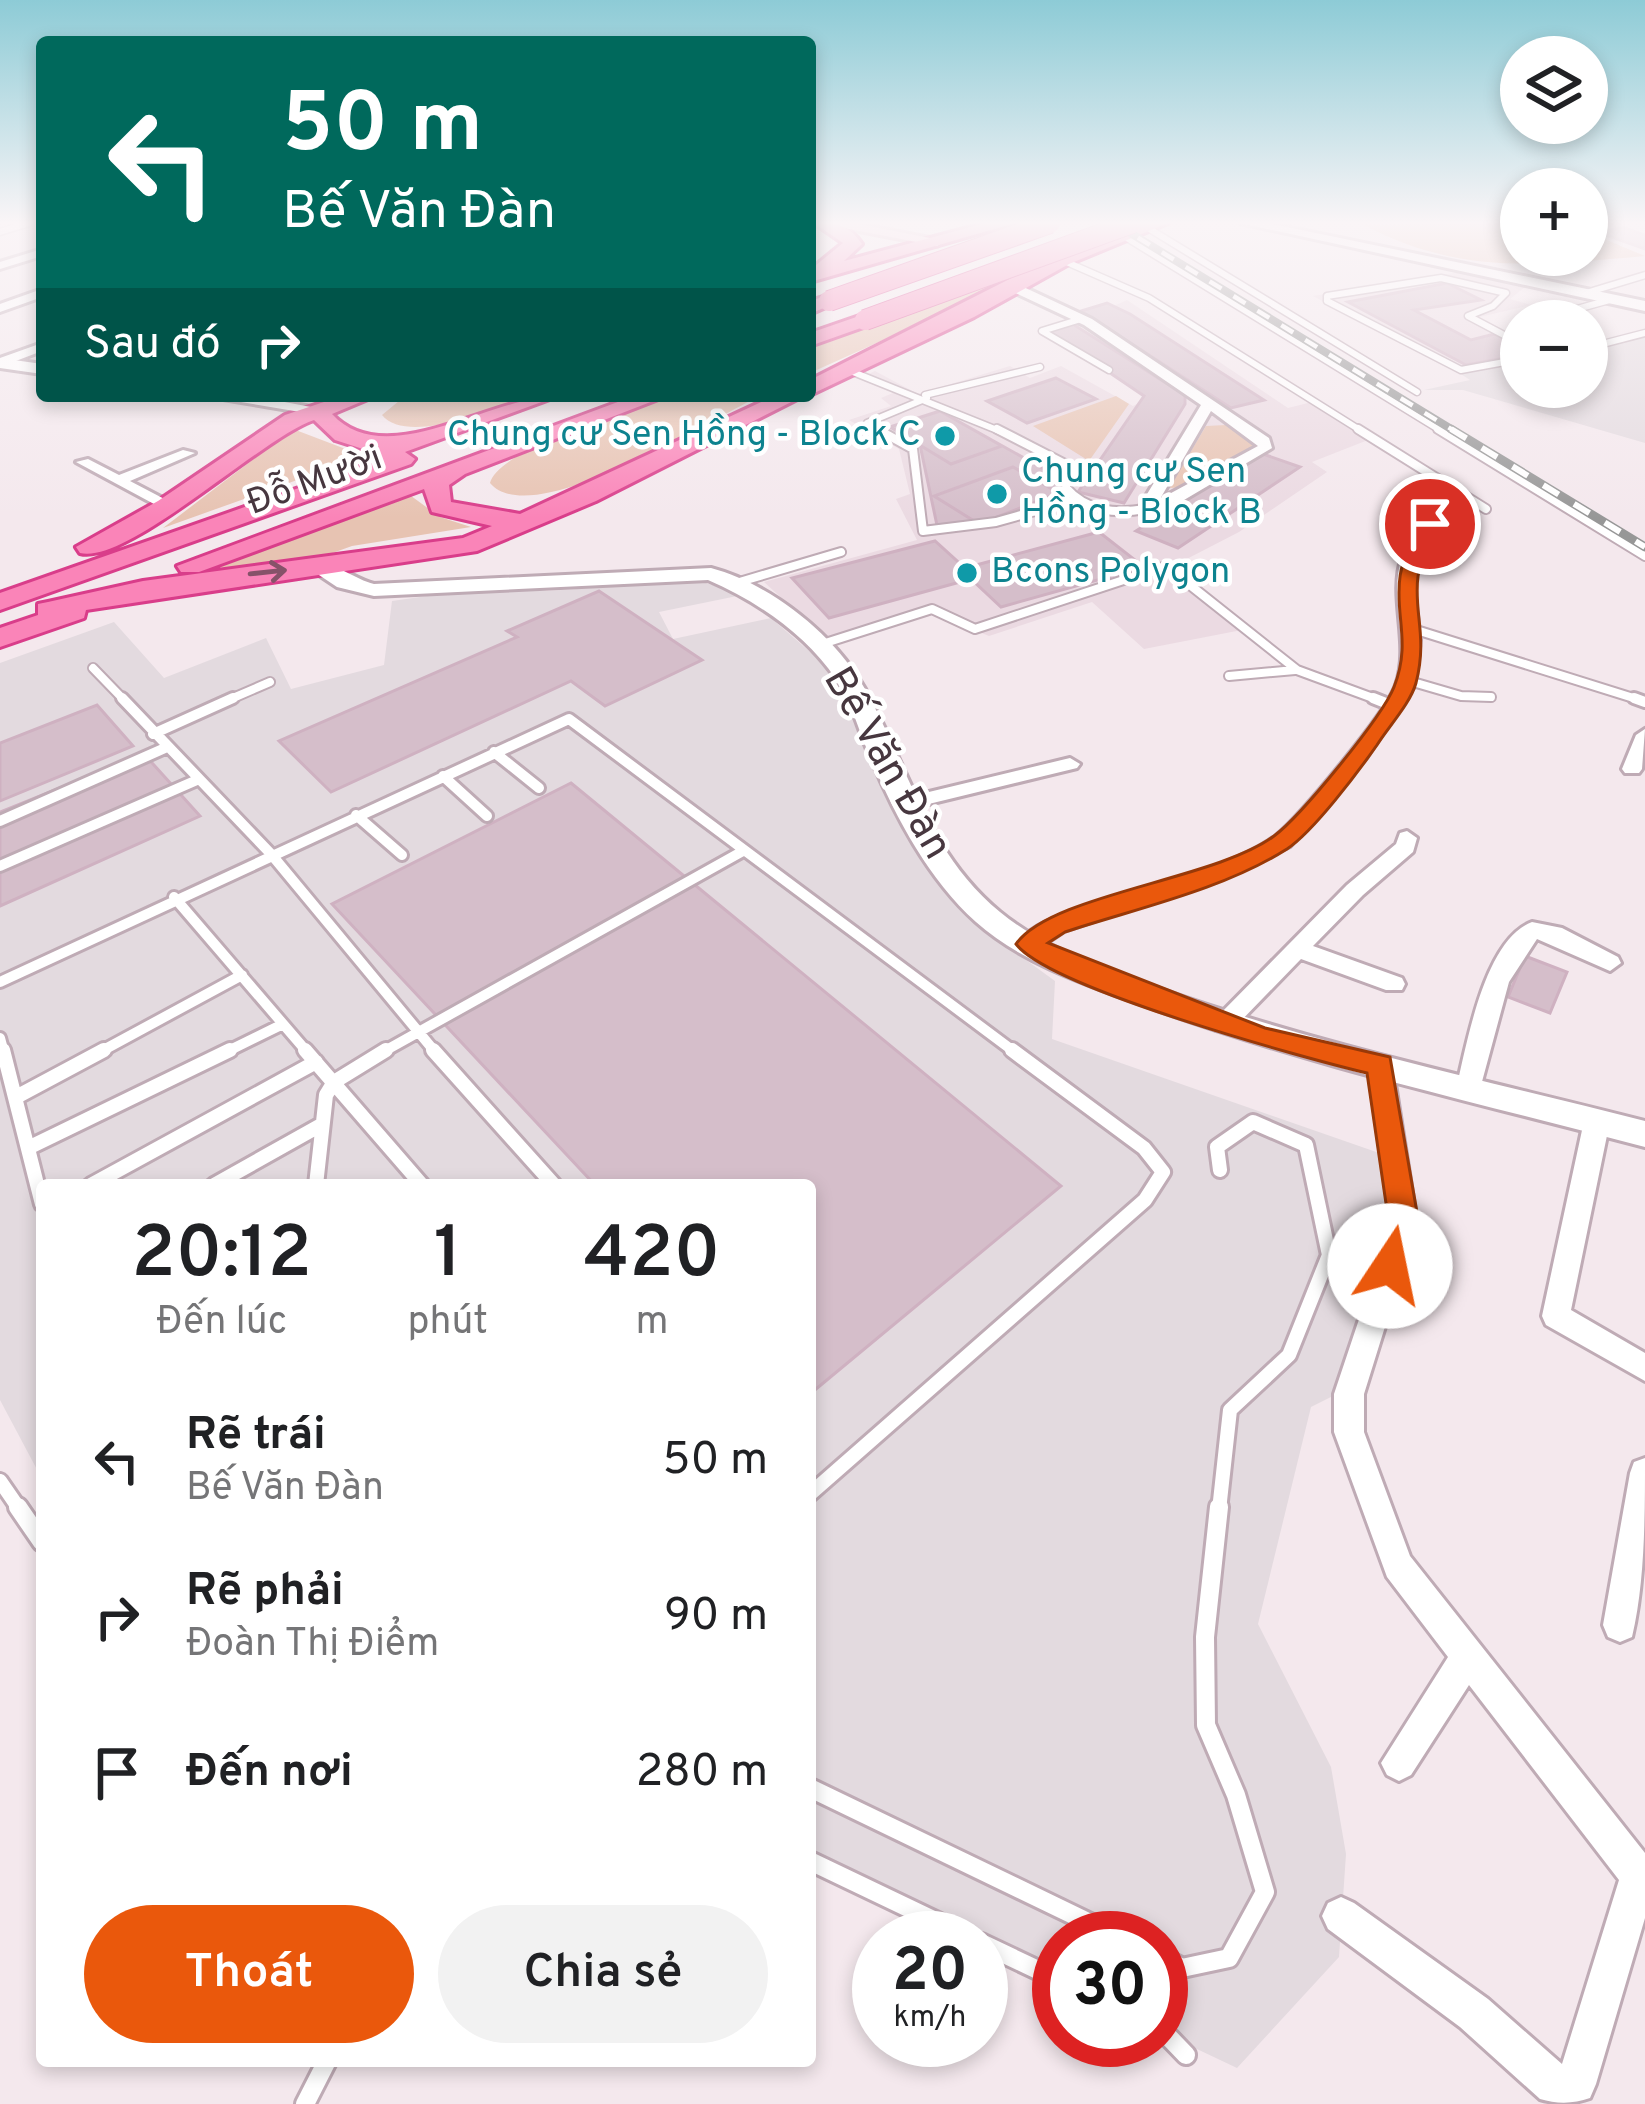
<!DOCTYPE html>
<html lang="vi">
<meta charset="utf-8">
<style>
:root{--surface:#fff;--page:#f2f2f2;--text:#202124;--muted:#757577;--accent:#ea580c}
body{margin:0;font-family:Overpass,sans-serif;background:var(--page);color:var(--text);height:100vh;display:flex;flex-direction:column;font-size:45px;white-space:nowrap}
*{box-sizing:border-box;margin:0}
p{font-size:39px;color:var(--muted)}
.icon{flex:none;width:66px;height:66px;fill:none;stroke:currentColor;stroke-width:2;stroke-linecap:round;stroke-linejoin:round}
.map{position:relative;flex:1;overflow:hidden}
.drawer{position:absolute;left:36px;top:1179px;width:780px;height:888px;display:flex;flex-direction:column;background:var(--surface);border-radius:12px;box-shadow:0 6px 18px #0003}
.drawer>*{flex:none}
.hud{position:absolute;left:36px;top:36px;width:780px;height:366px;border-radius:12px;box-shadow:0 6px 18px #0003;background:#00695c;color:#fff;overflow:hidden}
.fabs{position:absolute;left:1500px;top:36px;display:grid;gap:24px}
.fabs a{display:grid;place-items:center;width:108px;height:108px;border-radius:50%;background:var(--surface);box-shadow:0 6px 18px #0003;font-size:60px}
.speed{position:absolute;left:852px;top:1911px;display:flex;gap:24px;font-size:60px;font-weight:700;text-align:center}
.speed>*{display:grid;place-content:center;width:156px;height:156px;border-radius:50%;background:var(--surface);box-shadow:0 6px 18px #0003;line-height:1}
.speed small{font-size:30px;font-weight:400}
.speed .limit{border:18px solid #d22;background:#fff;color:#111}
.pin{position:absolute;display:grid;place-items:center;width:102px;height:102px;color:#fff;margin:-51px;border:6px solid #fff;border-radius:50%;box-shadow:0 3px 12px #0007}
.me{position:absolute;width:132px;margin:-66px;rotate:11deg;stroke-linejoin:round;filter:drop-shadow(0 0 9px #0008)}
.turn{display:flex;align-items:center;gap:42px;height:252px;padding:0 48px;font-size:54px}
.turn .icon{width:156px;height:156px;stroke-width:2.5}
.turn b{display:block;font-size:84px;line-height:102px}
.then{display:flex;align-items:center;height:114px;padding:0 48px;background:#0003;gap:24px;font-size:45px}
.eta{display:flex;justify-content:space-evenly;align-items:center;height:204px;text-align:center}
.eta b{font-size:72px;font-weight:600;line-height:84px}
.action{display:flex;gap:24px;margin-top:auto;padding:24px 48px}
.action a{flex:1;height:138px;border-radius:72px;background:var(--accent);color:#fff;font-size:48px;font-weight:600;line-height:138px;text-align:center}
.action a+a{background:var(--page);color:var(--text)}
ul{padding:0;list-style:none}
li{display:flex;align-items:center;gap:36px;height:156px;padding:0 48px}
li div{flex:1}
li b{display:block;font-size:45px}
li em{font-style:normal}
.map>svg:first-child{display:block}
.residential{fill:#ebdae2}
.industrial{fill:#e3dadf}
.green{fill:#e7c3b2}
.building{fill:#d5beca;stroke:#cfb1c1;stroke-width:3}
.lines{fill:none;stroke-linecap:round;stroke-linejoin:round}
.service-far4-casing{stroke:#bfabb5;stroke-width:9}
.service-far3-casing{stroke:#bfabb5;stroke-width:12}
.service-far2-casing{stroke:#bfabb5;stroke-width:16}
.service-far1-casing{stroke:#bfabb5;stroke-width:20}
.service-casing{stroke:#bfabb5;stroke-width:24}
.minor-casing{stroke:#bfabb5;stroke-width:6}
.tertiary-casing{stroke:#bfabb5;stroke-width:6}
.secondary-casing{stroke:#d59cb2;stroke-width:6}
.trunk-casing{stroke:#d93d8a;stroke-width:6}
.service-far4{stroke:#fff;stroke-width:6}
.service-far3{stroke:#fff;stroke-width:8}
.service-far2{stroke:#fff;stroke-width:10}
.service-far1{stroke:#fff;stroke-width:14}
.service{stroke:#fff;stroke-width:18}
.minor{fill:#fff;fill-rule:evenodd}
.tertiary{fill:#fff;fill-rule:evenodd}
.secondary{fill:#fdc9dc;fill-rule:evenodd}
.trunk{fill:#fa84b8;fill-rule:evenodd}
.rail-far1-casing{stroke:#979797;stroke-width:8}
.rail-casing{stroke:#979797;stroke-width:9}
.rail-far1{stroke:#fff;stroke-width:4.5;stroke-dasharray:14;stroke-linecap:butt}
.rail{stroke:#fff;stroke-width:6;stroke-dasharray:18;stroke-linecap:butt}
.trunk-bridge-casing{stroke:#d93d8a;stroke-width:22;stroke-linecap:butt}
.trunk-bridge{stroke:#fa84b8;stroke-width:20}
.oneway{stroke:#865269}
.route{fill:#ea580c;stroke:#983908;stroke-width:3}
.culture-dot{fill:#0f9aa8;stroke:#fff;stroke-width:4.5}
.labels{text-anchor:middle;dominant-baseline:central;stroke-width:9;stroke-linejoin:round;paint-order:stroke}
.far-culture-label{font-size:36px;fill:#0d838f;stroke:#fff;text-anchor:start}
.far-street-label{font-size:36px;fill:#47373f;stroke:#fff}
.street-label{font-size:42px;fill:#47373f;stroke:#fff}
</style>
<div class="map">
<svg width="1645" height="2104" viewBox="0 0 1645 2104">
<rect width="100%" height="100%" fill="#f4e8ed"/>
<!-- residential -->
<path class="residential" d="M1460 272 1526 286 1510 299 1531 305 1475 318 1521 343V360L1461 374 1313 296Z
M1127 300 1288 408 1316 401 1373 438 1312 462 1327 472 1239 532 1175 565 1252 628 1144 649 1092 602 989 636 933 613 831 643 764 582 917 540 896 499 910 494 899 449 849 420 891 406 881 398 893 393 864 376 875 371 918 394 1010 366 1030 378 1061 366 1133 406 1151 397 1050 335Z"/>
<!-- industrial -->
<path class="industrial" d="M1645 331V443L1463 390H1424L1470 380 1461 374 1521 360V387H1587V344Z
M698 581 747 594 659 612 673 639 771 618 839 677 894 811 943 882 983 929 1055 981 1052 1039 1382 1154 1385 1231 1335 1395 1311 1407 1258 1624 1331 1767 1346 1854 1339 1957 1237 2068 1161 2032V1938H1059V1984L810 1866V1185H42V1479L0 1400V663L114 622 164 678 266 638 291 689 384 665 392 601 476 589 547 591Z"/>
<!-- green -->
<path class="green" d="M1521 223V255H1587V232L1645 256C1541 265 1460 276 1364 225Z
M990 282 994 290 810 373V344Z
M405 396H538C504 406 407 447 382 415Z
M670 396H760C711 419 532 533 490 483 499 448 633 410 670 396Z
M1116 396 1129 404 1089 461 1033 426Z
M1226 425 1254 442 1250 450 1189 487 1169 488 1206 426Z
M293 429 364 456 163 528Z
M407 493 440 517 471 527 352 546 313 560 195 570Z"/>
<!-- building -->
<path class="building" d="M1622 227 1645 235V249L1600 233Z
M1447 283 1481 300 1414 310 1471 340 1494 334 1508 339 1521 346V355L1466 365 1348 302Z
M1107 303 1130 314 1264 400 1231 408 1081 311Z
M1071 323 1185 395V404L1124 503 1078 492 1144 396 1048 331Z
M1056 378 1096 399 1027 423 987 401Z
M940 411 1002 446 951 464 890 427Z
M940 411 1058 477 1059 493 979 524 938 530 920 445 890 427Z
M1260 453 1300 467 1178 548 1136 531Z
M1013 467 1059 493 979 524 934 496Z
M1099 532 1144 567 1001 607 971 579 829 618 792 578 935 541 965 568Z
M599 591 702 660 605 706 571 681 331 792 279 741 517 637 507 631Z
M97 705 133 746 0 801V743Z
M144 754 200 816 0 906V812Z
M571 783 1061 1186 810 1394V1185H595L332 904Z
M1525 956 1567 972 1550 1013 1508 997Z"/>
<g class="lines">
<defs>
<path id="service-far4" d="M1148 228 1417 392
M0 232 29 223
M1127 238 1443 432
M1062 260 1149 298 1363 432
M1586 293 1645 275
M1327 301V296L1441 278 1506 293 1493 306 1468 316 1521 344
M1327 301 1461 370 1521 359
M1081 319 1042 331 1109 370
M1534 321 1613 299
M1587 348 1645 333
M848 370 1002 432
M925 395 1040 367
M882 432 867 423 927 398"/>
<path id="service-far3" d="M877 429 913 449 923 531 996 522 1074 500
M997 429 1069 466 1066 488C1087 512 1116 514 1146 509
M1358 429 1486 509
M1438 429 1645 556
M736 583 841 552
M1410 628 1643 701
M816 646 932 609 975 629 1166 566 1297 670 1381 701
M93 668 125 701
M1229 676 1295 670
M1406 680 1461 696 1491 697
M226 701 270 682"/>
<path id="service-far2" d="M122 698 271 854 436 1053
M1373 698 1393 706
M1634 698 1645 702
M153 734 233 698
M494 752 539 788
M443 776 487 816
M356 815 402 855
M0 821 165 748
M0 866 197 780
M174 897 308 1053
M0 982 569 719 1016 1053
M0 1038 4 1053
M98 1053 242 975
M224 1053 283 1024
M381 1053 743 851"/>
<path id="service-far1" d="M3 1050 42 1204
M305 1050 422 1185
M433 1050 554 1185
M18 1096 104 1050
M30 1147 230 1050
M91 1185 316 1062
M214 1185 321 1125
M316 1185 326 1095 334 1082 386 1050
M0 1481 20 1510
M810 1494 1145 1200 1163 1172 1144 1148 1012 1050
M1219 1510 1230 1410 1289 1355 1329 1255 1306 1145 1253 1122 1217 1147 1220 1170"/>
<path id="service" d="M18 1507 42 1542
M810 1788 1121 1938
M810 1861 971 1938
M981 1943 1059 1980
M1161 1957 1182 1968 1229 1958 1265 1892 1236 1795 1206 1725 1205 1637 1219 1507
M1161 2029 1186 2055
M305 2104 327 2061"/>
<path id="minor" d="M42 249V256L0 269V262Z
M1007 283H1015L1092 319 1269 438 1272 448 1184 500 1141 512 1138 509 1201 405 1084 325 1007 289ZM1211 411 1258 446 1160 499Z
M42 289V297L0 312V304Z
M42 343V351L0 367V358Z
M183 450 195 453 130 481 172 503 175 506 167 511 76 462 88 459 119 475Z
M1452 492 1465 495 1419 554 1413 582 1420 640 1414 686 1366 758 1290 846 1226 877 1064 931 1036 950H1020L1017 944C1034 922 1064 915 1089 907 1138 891 1238 866 1277 835 1301 815 1387 712 1396 685 1411 643 1388 598 1402 557 1410 534 1436 511 1452 492Z
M1645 729 1642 769 1639 773H1625L1622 769 1636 735Z
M1070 758 1080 764 1077 768 904 810 894 804 904 798Z
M1407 831 1417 838 1413 852 1363 895 1313 946 1402 978 1405 984 1402 990H1386L1301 959 1232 1030H1216L1212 1024 1216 1018 1347 885 1396 844 1400 833Z
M1532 922 1562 928 1618 957 1621 963 1610 971 1537 939 1509 982 1480 1089 1477 1096H1459L1456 1089C1467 1044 1484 940 1532 922Z
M1380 1056 1389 1058 1392 1065 1417 1224 1364 1394V1432L1410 1556 1645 1853V1918L1596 2084 1590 2098C1573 2104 1557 2104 1540 2099L1460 2027 1328 1929 1322 1916 1328 1903 1341 1897 1354 1903 1488 1999 1562 2064 1619 1880 1469 1685 1411 1775 1399 1781 1387 1775 1381 1763 1448 1657 1387 1577 1334 1432V1394L1391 1224 1368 1065 1371 1058Z
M1597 1111 1606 1114 1610 1121 1571 1310 1645 1353V1381L1546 1325 1542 1316 1584 1121 1588 1114Z
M1645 1458C1645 1515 1645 1583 1632 1637L1620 1642 1608 1637 1603 1625 1630 1473 1634 1462Z"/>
<path id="tertiary" d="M1240 223H1267L1645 301V311Z
M0 358 42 364V374L0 368Z
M205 396H252L327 410 318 415Z
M313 563C332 560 354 579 374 584L711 568C771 584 835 635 865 689 908 767 928 853 1000 912 1046 950 1107 970 1163 990 1320 1045 1484 1080 1645 1121V1147C1478 1103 1309 1065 1146 1006 1088 985 1023 964 976 922 927 878 894 814 869 754 858 730 852 702 836 679 806 635 757 601 708 580L374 596 337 587 313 571Z"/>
<path id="secondary" d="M818 223H853L945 241 937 246Z"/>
<path id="trunk" d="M814 223C837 223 849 225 862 244L844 261 986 223H1015L810 282V270L843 243Z
M1143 223H1168L1069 264 974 317 810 395V380L1055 256Z
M829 295 839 301 810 314V301Z
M865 314 875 320 872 324 810 346V333Z
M342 396H375L332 414C386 473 490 396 558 396L405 452 415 459 411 464 0 610V593L370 463 359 456 366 450 335 440 314 420C261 438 128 565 80 553L76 547 158 501 285 415Z
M634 396H666L465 474 449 485 451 502 520 514 774 396H803L596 501 477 551 86 610 84 618 0 647V628L38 615V604L48 602 143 581 463 538 492 526 432 512 424 489 199 572H181L177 566Z"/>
</defs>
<!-- service-far4 casing -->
<use href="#service-far4" class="service-far4-casing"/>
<!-- service-far3 casing -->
<use href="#service-far3" class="service-far3-casing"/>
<!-- service-far2 casing -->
<use href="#service-far2" class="service-far2-casing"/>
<!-- service-far1 casing -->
<use href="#service-far1" class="service-far1-casing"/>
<!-- service casing -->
<use href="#service" class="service-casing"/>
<!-- minor casing -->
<use href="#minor" class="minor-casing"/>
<!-- tertiary casing -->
<use href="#tertiary" class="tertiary-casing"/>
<!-- secondary casing -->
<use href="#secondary" class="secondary-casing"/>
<!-- trunk casing -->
<use href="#trunk" class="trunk-casing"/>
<!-- service-far4 -->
<use href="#service-far4" class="service-far4"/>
<!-- service-far3 -->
<use href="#service-far3" class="service-far3"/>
<!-- service-far2 -->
<use href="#service-far2" class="service-far2"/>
<!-- service-far1 -->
<use href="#service-far1" class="service-far1"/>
<!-- service -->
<use href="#service" class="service"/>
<!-- minor -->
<use href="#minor" class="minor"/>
<!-- tertiary -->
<use href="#tertiary" class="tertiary"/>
<!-- secondary -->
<use href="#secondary" class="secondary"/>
<!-- trunk -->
<use href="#trunk" class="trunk"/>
<defs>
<path id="rail-far1" d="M1114 223 1456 432"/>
<path id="rail" d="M1451 429 1645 547"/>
</defs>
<!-- rail-far1 casing -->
<use href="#rail-far1" class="rail-far1-casing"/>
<!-- rail casing -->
<use href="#rail" class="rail-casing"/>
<!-- rail-far1 -->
<use href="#rail-far1" class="rail-far1"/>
<!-- rail -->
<use href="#rail" class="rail"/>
<defs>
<path id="trunk-bridge" d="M829 301 1050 223
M865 320 1132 223"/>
</defs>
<!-- trunk-bridge casing -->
<use href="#trunk-bridge" class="trunk-bridge-casing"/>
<!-- trunk-bridge -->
<use href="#trunk-bridge" class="trunk-bridge"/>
</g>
<!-- one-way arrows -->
<defs><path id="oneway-shaft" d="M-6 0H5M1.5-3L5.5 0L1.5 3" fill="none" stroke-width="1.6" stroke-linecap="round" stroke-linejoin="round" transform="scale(3)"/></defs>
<use class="oneway" href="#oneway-shaft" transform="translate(268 572) rotate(-6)"/>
<!-- sky -->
<linearGradient id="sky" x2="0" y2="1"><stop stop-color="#8dcbd6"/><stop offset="0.43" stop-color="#faf5f7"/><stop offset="1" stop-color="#faf5f7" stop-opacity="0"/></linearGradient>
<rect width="1645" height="518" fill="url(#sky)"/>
<!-- route -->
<path class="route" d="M1423 521 1438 524C1396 594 1433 617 1416 683 1410 704 1389 726 1377 745 1358 772 1314 831 1287 849 1222 890 1138 908 1065 932L1048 943 1265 1028 1390 1057 1419 1224 1401 1276H1379L1374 1266 1389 1224 1367 1073C1304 1058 1049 988 1016 944 1051 894 1215 880 1274 836 1301 816 1382 717 1394 687 1419 624 1374 595 1423 521Z"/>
<!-- markers -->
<g class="culture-dot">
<circle cx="945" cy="436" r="12"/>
<circle cx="997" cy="494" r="12"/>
<circle cx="967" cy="573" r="12"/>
</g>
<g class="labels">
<!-- far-culture labels -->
<g class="far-culture-label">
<text x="921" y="436" text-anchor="end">Chung cư Sen Hồng - Block C</text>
<text x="1021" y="473">Chung cư Sen<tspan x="1021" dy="41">Hồng - Block B</tspan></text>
<text x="991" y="573">Bcons Polygon</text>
</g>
<!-- far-street labels -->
<g class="far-street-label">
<text transform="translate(315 482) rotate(-20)">Đỗ Mười</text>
</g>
<!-- street labels -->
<g class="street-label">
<text transform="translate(886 764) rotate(60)">Bế Văn Đàn</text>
</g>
</g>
</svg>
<div class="fabs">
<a><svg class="icon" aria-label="layers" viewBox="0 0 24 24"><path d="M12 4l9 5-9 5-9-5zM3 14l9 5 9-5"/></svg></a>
<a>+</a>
<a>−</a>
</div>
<div class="speed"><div>20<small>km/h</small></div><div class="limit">30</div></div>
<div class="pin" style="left:1430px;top:524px;background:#d93025"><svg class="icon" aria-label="arrive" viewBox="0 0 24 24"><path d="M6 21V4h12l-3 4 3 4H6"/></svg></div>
<svg class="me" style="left:1390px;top:1266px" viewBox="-20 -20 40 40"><circle r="19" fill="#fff"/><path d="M0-13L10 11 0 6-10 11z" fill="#ea580c"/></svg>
<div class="hud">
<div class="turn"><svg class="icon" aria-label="left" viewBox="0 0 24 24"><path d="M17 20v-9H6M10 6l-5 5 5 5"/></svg><div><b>50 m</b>Bế Văn Đàn</div></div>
<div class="then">Sau đó<svg class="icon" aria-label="right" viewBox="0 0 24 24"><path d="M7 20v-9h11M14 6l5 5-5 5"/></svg></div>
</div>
<section class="drawer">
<div class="eta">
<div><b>20:12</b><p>Đến lúc</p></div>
<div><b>1</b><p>phút</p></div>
<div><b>420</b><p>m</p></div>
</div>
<ul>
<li><svg class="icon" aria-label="left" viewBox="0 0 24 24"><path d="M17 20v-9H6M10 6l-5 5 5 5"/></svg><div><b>Rẽ trái</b><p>Bế Văn Đàn</p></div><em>50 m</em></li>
<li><svg class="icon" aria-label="right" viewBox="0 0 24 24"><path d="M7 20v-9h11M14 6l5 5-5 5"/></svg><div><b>Rẽ phải</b><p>Đoàn Thị Điểm</p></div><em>90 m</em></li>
<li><svg class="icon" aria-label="arrive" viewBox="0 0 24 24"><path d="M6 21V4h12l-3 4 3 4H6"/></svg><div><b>Đến nơi</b></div><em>280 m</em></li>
</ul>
<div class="action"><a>Thoát</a><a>Chia sẻ</a></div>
</section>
</div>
